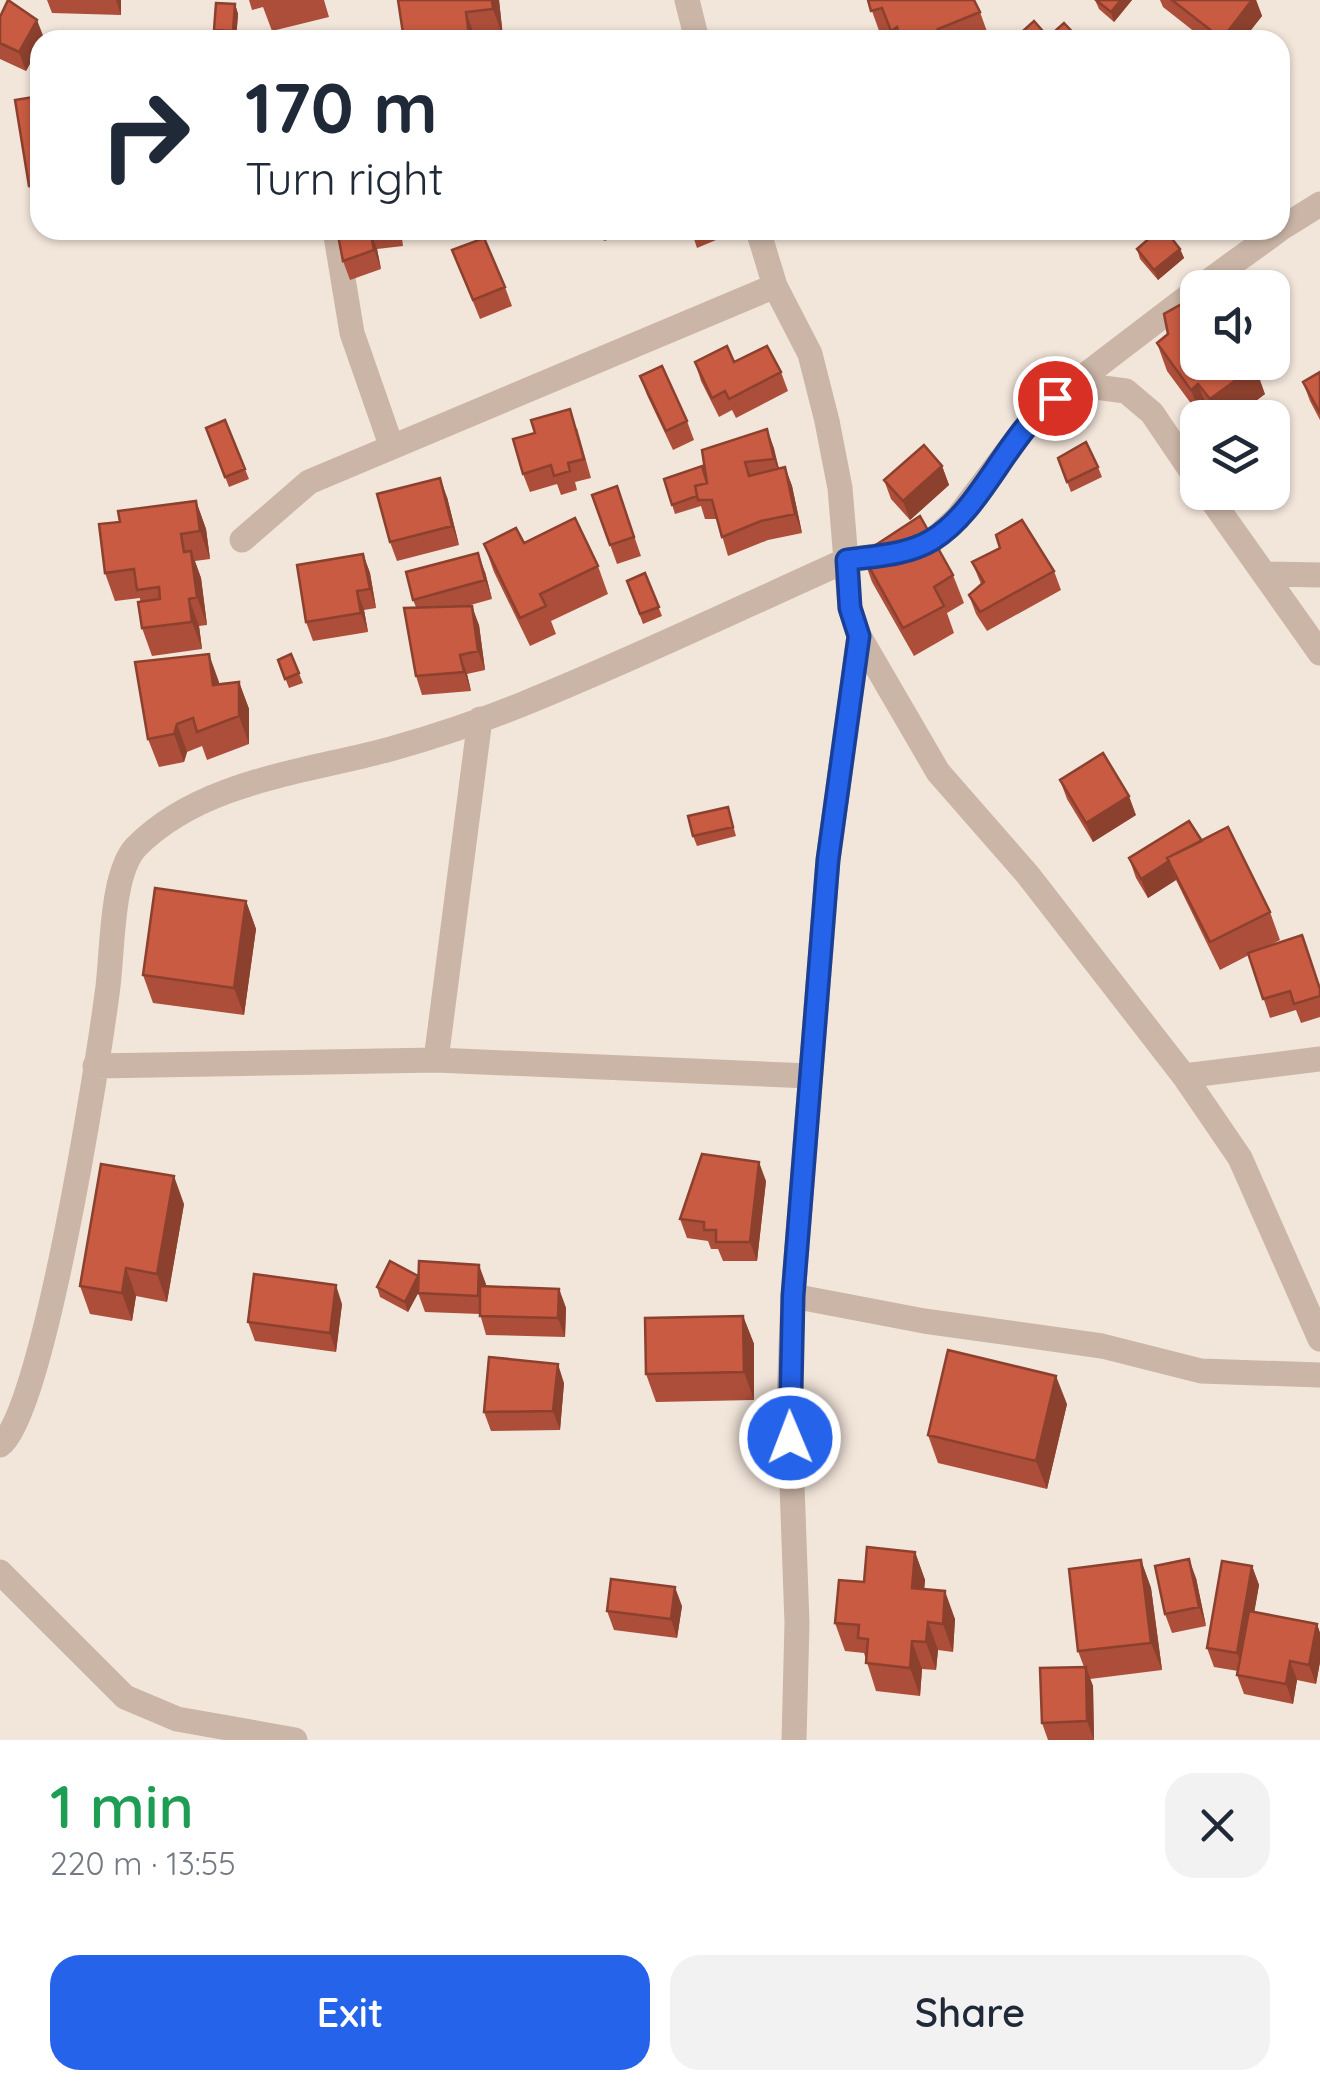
<!DOCTYPE html>
<meta charset="utf-8">
<style>
:root{--surface:#fff;--page:#f2f2f3;--text:#1f2937;--muted:#747a83;--accent:#2563eb}
body{margin:0;font-family:Quicksand,sans-serif;background:var(--page);color:var(--text);height:100vh;display:flex;flex-direction:column;font-size:38px;white-space:nowrap}
*{box-sizing:border-box;margin:0}
p{font-size:32px;color:var(--muted)}
.icon{flex:none;width:55px;height:55px;fill:none;stroke:currentColor;stroke-width:2;stroke-linecap:round;stroke-linejoin:round}
.map{position:relative;height:1740px;overflow:hidden}
.panel{display:flex;flex-direction:column;background:var(--surface);flex:1}
.panel>*{flex:none}
.hud{position:absolute;left:30px;top:30px;width:1260px;height:210px;border-radius:30px;box-shadow:0 2px 8px #0004;background:#fff;color:var(--text);overflow:hidden}
.tools{position:absolute;left:1180px;top:270px;display:grid;gap:20px}
.tools a{display:grid;place-items:center;width:110px;height:110px;border-radius:20px;background:var(--surface);box-shadow:0 2px 8px #0004;font-size:50px}
.pin{position:absolute;display:grid;place-items:center;width:85px;height:85px;color:#fff;margin:-42px;border:5px solid #fff;border-radius:50%;box-shadow:0 2px 10px #0007}
.me{position:absolute;width:110px;margin:-55px;rotate:359deg;stroke-linejoin:round;filter:drop-shadow(0 0 8px #0008)}
.turn{display:flex;align-items:center;gap:35px;height:210px;padding:0 50px;font-size:45px}
.turn .icon{width:130px;height:130px;stroke-width:2.5}
.turn b{display:block;font-size:70px;line-height:85px}
.round{display:grid;place-items:center;flex:none;width:105px;height:105px;border-radius:30px;background:var(--page)}
.headline{display:flex;align-items:center;justify-content:space-between;height:170px;padding:0 50px}
h1{font-size:60px;font-weight:600;line-height:75px;color:#1e9e55}
.primary-button{display:flex;gap:20px;margin-top:auto;padding:20px 50px}
.primary-button a{flex:1;height:115px;border-radius:30px;background:var(--accent);color:#fff;font-size:40px;font-weight:600;line-height:115px;text-align:center}
.primary-button a+a{background:var(--page);color:var(--text)}
.map>svg:first-child{display:block}
.lines{fill:none;stroke-linecap:round;stroke-linejoin:round}
.minor{stroke:#cab5a6;stroke-width:25}
.wall{fill:#ac4e39}
.shaded-wall{fill:#8c402e}
.building{fill:#c85b42;stroke:#8c402e;stroke-width:2.5}
.route-casing{stroke:#184099;stroke-width:25}
.route{stroke:#2563eb;stroke-width:18}
</style>
<div class="map">
<svg width="1320" height="1740" viewBox="0 0 1320 1740">
<rect width="100%" height="100%" fill="#f2e5da"/>
<g class="lines">
<!-- minor -->
<path class="minor" d="M687 0 697 40
M1280 229 1320 204
M335 230 352 333 391 445
M758 230 775 286 810 354 827 421 840 488 850 608 859 636 938 772 1028 875 1184 1076 1240 1158 1320 1339
M1199 288 1279 230
M1072 384 1126 391 1152 413 1198 481
M1206 492 1320 653
M242 540 309 482 775 286
M1264 574 1320 575
M436 1060 480 719
M95 1066 436 1060 810 1076
M1184 1076 1320 1059
M793 1296 924 1321 1102 1346 1201 1371 1320 1375
M0 1445C43 1415 98 1063 107 994 113 956 110 875 136 847 202 780 308 772 394 748 437 736 481 721 523 704 632 660 740 608 847 560L898 553 932 541 957 518 1037 412 1198 289
M0 1572 125 1697 177 1719 295 1740
M794 1740 797 1623 789 1402 793 1296 828 860 859 636"/>
</g>
<!-- wall -->
<path class="wall" d="M47 0H121V15L52 13Z
M249 0H324L329 17 272 31 263 7 252 10Z
M398 0H499L503 37 479 40H404Z
M868 0 980 12 990 40H894L893 36 882 39Z
M1095 0H1132L1114 22 1099 9Z
M1160 0H1256L1262 16 1243 40H1205L1163 7Z
M235 4 238 14 236 40 217 39 214 30Z
M0 17 44 38 40 40V45L26 71 0 59Z
M40 96V205H36L29 186Z
M337 230H401L403 246 377 249 381 269 350 280 343 261Z
M600 230H627L628 234 604 241Z
M691 230H721L723 237 697 248Z
M1137 249H1180L1184 258 1158 280 1140 259Z
M452 250 505 287 512 306 480 319Z
M1157 343 1265 394 1233 418H1213L1209 412 1201 417 1167 371Z
M695 362H734L781 372 788 391 736 418 732 410 719 417 701 381Z
M1320 372V420L1310 401 1303 382Z
M640 376 687 421 694 440 673 450 647 395Z
M225 420 249 479 229 487 206 428Z
M577 428 591 478 575 482 577 490 561 495 557 484 530 492 523 474Z
M767 429 779 468 785 467 792 486 802 533 768 540 728 556 717 519H705L701 506 675 514 664 479 706 477Z
M1058 458 1098 467 1102 477 1071 492Z
M942 466 949 485 910 520 891 499 884 480Z
M617 486 641 556 617 564 592 495Z
M1217 492H1249L1250 496 1225 509Z
M447 497 459 545 397 561 390 542Z
M196 501 206 529 210 559 195 561 201 578 207 625 199 626 202 649 152 656 142 628 140 598 115 601 105 573 120 522Z
M524 543 598 566 608 594 551 621 556 634 530 646 494 572 484 544Z
M363 554 370 573 376 608 364 610 368 632 313 641 306 622Z
M862 554 953 575 964 603 947 613 954 633 914 656 872 582Z
M972 562 1054 571 1061 590 987 631 976 614 969 595 981 584Z
M485 572 492 599 467 606 479 625 485 670 467 674 471 691 422 695 416 676V607L413 600Z
M645 573 662 616 643 624 627 581Z
M291 654 303 683 289 688 278 660Z
M239 682 249 709V744L207 760 202 746 187 752 184 762 159 767 148 739 219 684Z
M1060 780 1136 815 1093 842 1067 799Z
M728 807 736 836 697 846 693 836Z
M1202 841 1270 912 1280 940 1264 948 1320 987V1017L1301 1023 1296 1010 1270 1018 1249 955 1220 970 1176 880 1148 898 1136 878 1129 858Z
M246 901 256 929 244 1015 153 1003 143 975Z
M766 1181 757 1261H723L718 1249H711L708 1241 687 1238 680 1219Z
M184 1204 167 1302 136 1296 132 1321 90 1314 80 1286Z
M418 1276 486 1284V1286L559 1289 566 1308 565 1337 486 1335 480 1314 425 1312 418 1293 408 1312 380 1297 377 1287Z
M342 1304 336 1352 255 1341 248 1322Z
M743 1316 754 1344V1400L656 1402 646 1374Z
M564 1383 560 1430 491 1431 484 1412Z
M1067 1404 1047 1489 938 1463 928 1435Z
M915 1552 925 1580 924 1589 955 1619 953 1652 938 1650 936 1670 922 1669 920 1696 876 1691 864 1653 845 1651 835 1623 864 1582Z
M1141 1560 1151 1588 1162 1670 1090 1679 1093 1686 1094 1740H1048L1042 1723 1084 1667 1078 1651Z
M1252 1566 1259 1585 1254 1612 1317 1624 1320 1633V1662L1316 1684 1297 1680 1293 1704 1244 1694 1237 1675 1238 1671 1214 1667 1207 1648Z
M1196 1578 1206 1626 1172 1633 1165 1614Z
M682 1606 677 1638 614 1630 607 1611Z"/>
<!-- shaded-wall -->
<path class="shaded-wall" d="M116 0H121V15Z
M492 0H499L503 37 493 9Z
M1121 0H1132L1114 22 1111 12Z
M1252 0H1256L1262 16 1243 40H1222Z
M235 4 238 14 236 40 233 31Z
M466 12 476 40H471L469 35Z
M37 20 44 38 40 40V45L26 71 19 52Z
M897 27 901 40H894L891 31Z
M370 230 377 249 381 269 374 250Z
M1180 249 1184 258 1158 280 1154 270Z
M1255 366 1265 394 1233 418H1217L1210 399Z
M1198 384 1209 412 1201 417 1191 390Z
M767 429 774 448 781 478 774 459Z
M942 466 949 485 910 520 903 501Z
M785 467 792 486 802 533 795 514Z
M440 478 447 497 459 545 452 526Z
M196 501 206 529 210 559 200 531Z
M191 551 201 578 207 625 197 597Z
M478 553 485 572 492 599 485 580Z
M363 554 370 573 376 608 370 589Z
M357 591 364 610 368 632 361 613Z
M189 599 199 626 202 649 192 622Z
M472 606 479 625 485 670 478 651Z
M209 654 219 682 223 712 213 685Z
M460 655 467 674 471 691 464 672Z
M239 682 249 709V744L239 716Z
M177 724 187 752 184 762 174 734Z
M1129 796 1136 815 1093 842 1086 823Z
M1169 861 1176 880 1148 898 1141 879Z
M246 901 256 929 244 1015 234 988Z
M759 1162 766 1181 757 1261 750 1242Z
M174 1176 184 1204 167 1302 157 1274Z
M479 1265 486 1284 485 1315 478 1296Z
M126 1268 136 1296 132 1321 122 1293Z
M418 1276 422 1286 408 1312 405 1302Z
M336 1285 342 1304 336 1352 330 1333Z
M559 1289 566 1308 565 1337 558 1318Z
M743 1316 754 1344V1400L744 1372Z
M558 1364 564 1383 560 1430 553 1411Z
M1056 1376 1067 1404 1047 1489 1036 1461Z
M915 1552 925 1580 922 1616 912 1588Z
M1189 1559 1196 1578 1206 1626 1199 1607Z
M1141 1560 1151 1588 1162 1670 1151 1643Z
M1252 1566 1259 1585 1244 1672 1237 1653Z
M675 1587 682 1606 677 1638 671 1619Z
M945 1591 955 1619 953 1652 943 1624Z
M928 1622 938 1650 936 1670 926 1642Z
M1317 1624 1320 1633V1662L1316 1684 1309 1665Z
M912 1641 922 1669 920 1696 910 1668Z
M1290 1661 1297 1680 1293 1704 1286 1684Z
M1086 1667 1093 1686 1094 1740 1087 1721Z"/>
<!-- building -->
<path class="building" d="M8 0 37 20 19 52 0 43V17Z
M398 0H492L493 9 466 12 469 35 453 37V40H404Z
M868 0H974L980 12 938 29 946 40H901L897 27 891 31 882 8 871 11Z
M1096 0H1121L1111 12Z
M1172 0H1252L1222 39Z
M216 3 235 4 233 31 214 30Z
M1034 21 1048 37 1045 40H1013Z
M1064 23 1080 40H1045Z
M40 96V185L29 186 15 100Z
M337 230H370L374 250 343 261Z
M691 230H714L693 238Z
M1159 230H1165L1180 249 1154 270 1137 249Z
M484 238 505 287 473 300 452 250Z
M1196 296 1198 297V362H1252L1255 366 1210 399 1198 384 1191 390 1157 343 1168 334 1164 314Z
M727 346 734 362 767 346 781 372 729 399 725 391 712 398 695 362Z
M662 366 687 421 666 431 640 376Z
M1320 372V413L1303 382Z
M570 409 584 459 568 463 570 471 554 476 551 465 523 474 513 439 535 433 531 420Z
M225 420 245 469 225 477 206 428Z
M767 429 774 459 745 462 749 476 785 467 795 514 761 521 722 537 712 500H698L695 486 707 483 702 450Z
M1086 442 1098 467 1067 482 1058 458Z
M924 445 942 466 903 501 884 480Z
M702 466 707 483 695 486 697 496 672 505 664 479Z
M440 478 452 526 390 542 377 494Z
M617 486 634 537 610 545 592 495Z
M1218 492H1236L1222 500Z
M196 501 200 531 181 534 184 552 191 551 197 597 189 599 192 622 142 628 138 602 160 599 159 587 137 590 134 569 105 573 99 524 120 522 118 511Z
M920 516 953 575 934 587 944 606 903 628 862 554Z
M575 518 598 566 540 594 546 606 520 618 484 544 516 528 524 543Z
M1022 520 1054 571 980 612 969 595 984 582 972 562 1000 548 996 535Z
M478 553 485 580 413 600 406 572Z
M363 554 370 589 357 591 361 613 306 622 297 565Z
M645 573 659 607 640 614 627 581Z
M472 606 478 651 460 655 464 672 416 676 404 608Z
M209 654 213 685 239 682V716L197 732 193 718 177 724 174 734 148 739 135 662Z
M291 654 299 673 285 679 278 660Z
M1103 753 1129 796 1086 823 1060 780Z
M728 807 733 827 693 836 688 816Z
M1189 821 1202 841 1167 858 1169 861 1141 879 1129 858Z
M1228 827 1270 912 1210 942 1167 858Z
M155 888 246 901 234 988 143 975Z
M1302 935 1320 989V996L1294 1004 1290 991 1263 999 1248 953Z
M702 1154 759 1162 750 1242H716V1230H704V1222L680 1219Z
M101 1164 174 1176 157 1274 126 1268 122 1293 80 1286Z
M390 1261 418 1276 405 1302 377 1287Z
M419 1261 479 1265 478 1296 418 1293Z
M254 1274 336 1285 330 1333 248 1322Z
M480 1286 559 1289 558 1318 480 1316Z
M743 1316 744 1372 646 1374 645 1318Z
M948 1350 1056 1376 1036 1461 928 1435Z
M489 1357 558 1364 553 1411 484 1412Z
M867 1547 915 1552 912 1588 945 1591 943 1624 928 1622 926 1642 912 1641 910 1668 866 1663 868 1639 858 1638 859 1625 835 1623 839 1580 864 1582Z
M1189 1559 1199 1607 1165 1614 1155 1566Z
M1141 1560 1151 1643 1078 1651 1069 1569Z
M1222 1561 1252 1566 1237 1653 1207 1648Z
M611 1579 675 1587 671 1619 607 1611Z
M1249 1611 1317 1624 1309 1665 1290 1661 1286 1684 1237 1675Z
M1086 1667 1087 1721 1042 1723 1040 1668Z"/>
<g class="lines">
<defs>
<path id="route" d="M790 1438 793 1296 828 860 859 636 850 608 847 560C875 556 907 555 932 540 981 511 1006 436 1055 398"/>
</defs>
<!-- route casing -->
<use href="#route" class="route-casing"/>
<!-- route -->
<use href="#route" class="route"/>
</g>
</svg>
<div class="tools">
<a><svg class="icon" aria-label="sound" viewBox="0 0 24 24"><path d="M4 9h4l5-4v14l-5-4H4zM17 9q2 3 0 6"/></svg></a>
<a><svg class="icon" aria-label="layers" viewBox="0 0 24 24"><path d="M12 4l9 5-9 5-9-5zM3 14l9 5 9-5"/></svg></a>
</div>
<div class="pin" style="left:1055px;top:398px;background:#d93025"><svg class="icon" aria-label="arrive" viewBox="0 0 24 24"><path d="M6 21V4h12l-3 4 3 4H6"/></svg></div>
<svg class="me" style="left:790px;top:1438px" viewBox="-20 -20 40 40"><circle r="17" fill="#2563eb" stroke="#fff" stroke-width="3"/><path d="M0-11L8 9 0 5-8 9z" fill="#fff"/></svg>
<div class="hud">
<div class="turn"><svg class="icon" aria-label="right" viewBox="0 0 24 24"><path d="M7 20v-9h11M14 6l5 5-5 5"/></svg><div><b>170 m</b>Turn right</div></div>
</div>
</div>
<section class="panel">
<div class="headline"><div><h1>1 min</h1><p>220 m · 13:55</p></div><a class="round"><svg class="icon" aria-label="close" viewBox="0 0 24 24"><path d="M6 6l12 12M18 6L6 18"/></svg></a></div>
<div class="primary-button"><a>Exit</a><a>Share</a></div>
</section>
